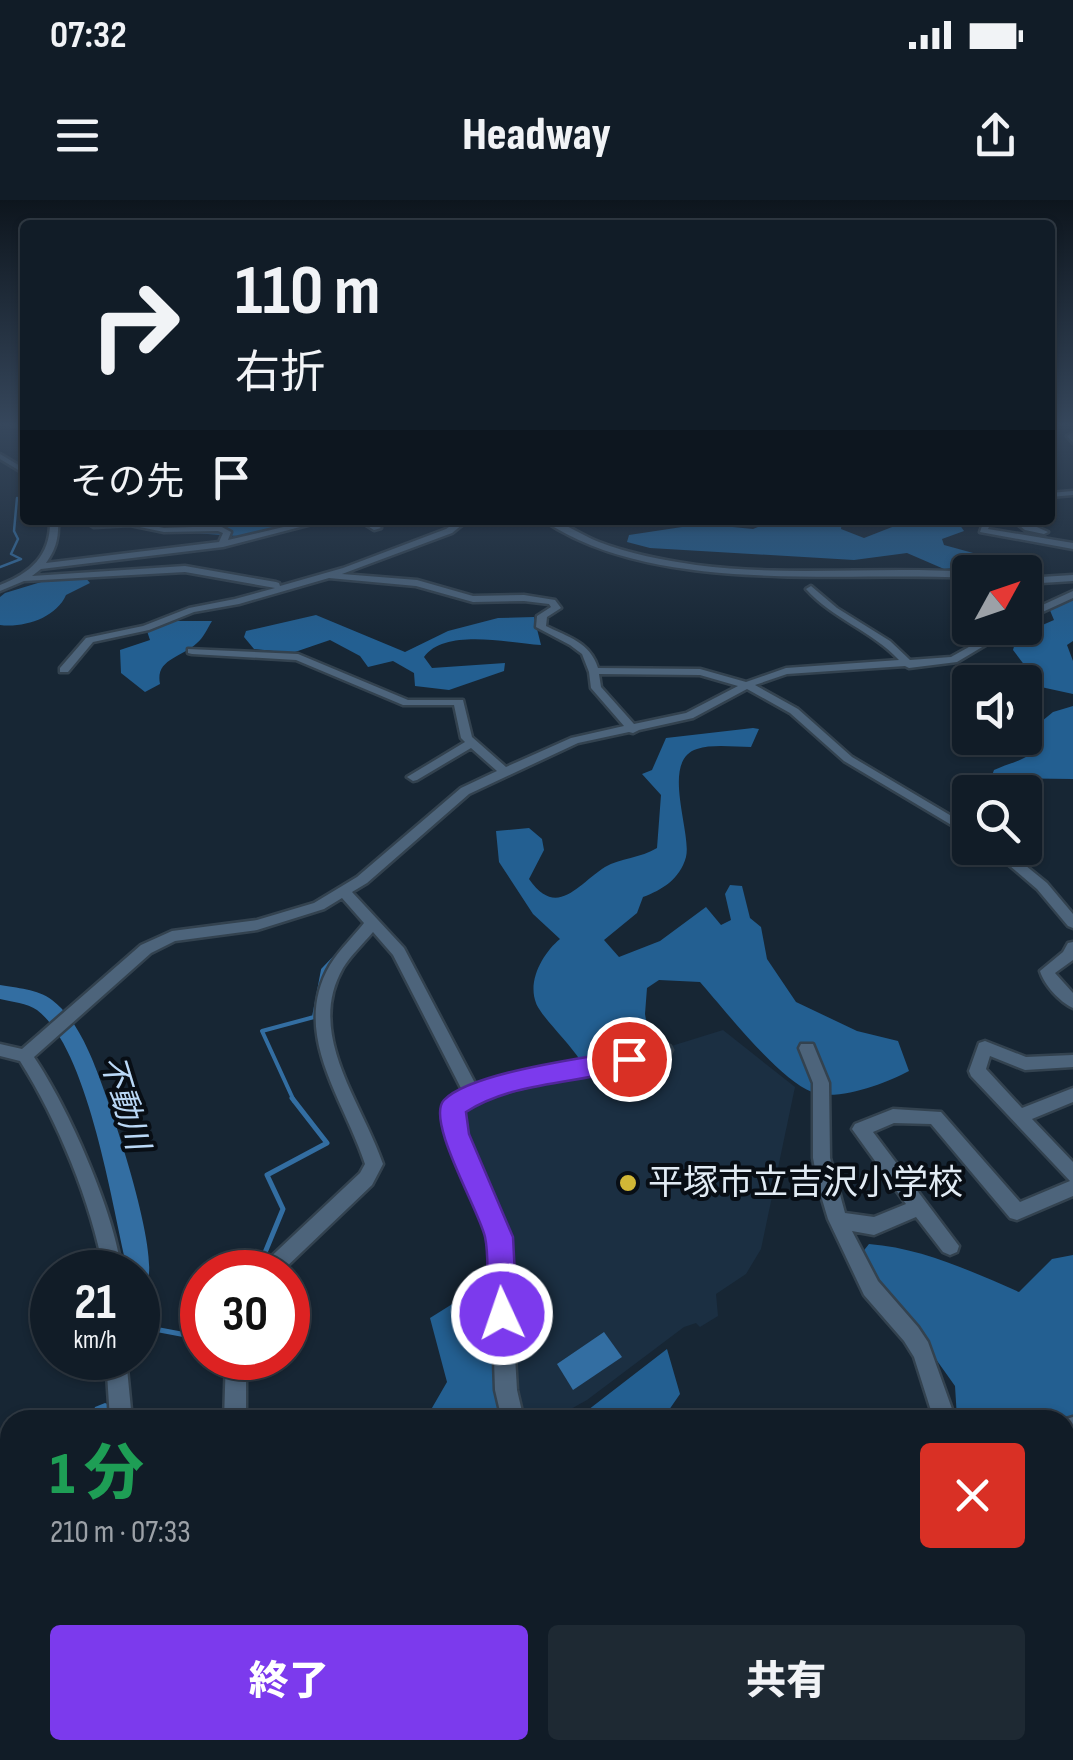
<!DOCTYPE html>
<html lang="ja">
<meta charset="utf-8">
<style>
:root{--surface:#111c27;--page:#1e2933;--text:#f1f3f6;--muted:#9ca1a7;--line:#303a44;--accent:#7c3aed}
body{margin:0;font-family:"Sofia Sans Condensed","Noto Sans JP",sans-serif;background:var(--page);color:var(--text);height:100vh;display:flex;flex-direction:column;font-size:38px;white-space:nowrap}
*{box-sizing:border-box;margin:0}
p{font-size:32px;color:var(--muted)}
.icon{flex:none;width:55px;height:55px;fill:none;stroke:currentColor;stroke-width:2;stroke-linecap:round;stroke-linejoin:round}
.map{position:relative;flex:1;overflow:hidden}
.details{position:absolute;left:0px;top:1210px;width:1075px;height:350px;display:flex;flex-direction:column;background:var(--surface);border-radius:30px 30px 0 0;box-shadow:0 2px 8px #0004,0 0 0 2px var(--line)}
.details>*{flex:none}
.banner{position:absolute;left:20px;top:20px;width:1035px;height:305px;border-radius:10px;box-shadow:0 2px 8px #0004,0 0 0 2px var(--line);background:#111c27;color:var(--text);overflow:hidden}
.needle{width:65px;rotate:50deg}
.buttons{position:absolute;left:952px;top:355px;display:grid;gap:20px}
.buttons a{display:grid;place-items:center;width:90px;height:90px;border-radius:10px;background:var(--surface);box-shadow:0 2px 8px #0004,0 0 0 2px var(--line);font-size:50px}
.speed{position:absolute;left:30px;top:1050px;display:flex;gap:20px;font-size:50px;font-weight:700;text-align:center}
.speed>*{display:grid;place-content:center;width:130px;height:130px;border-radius:50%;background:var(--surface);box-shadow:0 2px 8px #0004,0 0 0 2px var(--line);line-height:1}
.speed small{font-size:25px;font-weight:400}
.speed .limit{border:15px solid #d22;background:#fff;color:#111}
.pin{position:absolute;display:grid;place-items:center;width:85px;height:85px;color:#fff;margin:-42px;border:5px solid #fff;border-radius:50%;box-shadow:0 2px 10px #0007}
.me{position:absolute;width:110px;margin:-55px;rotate:357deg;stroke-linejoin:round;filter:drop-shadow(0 0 8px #0008)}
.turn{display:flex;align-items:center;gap:35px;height:210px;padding:0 50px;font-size:45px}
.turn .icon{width:130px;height:130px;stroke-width:2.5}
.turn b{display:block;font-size:70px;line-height:85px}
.then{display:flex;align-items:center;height:95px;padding:0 50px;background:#0003;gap:20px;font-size:38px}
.round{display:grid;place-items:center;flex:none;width:105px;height:105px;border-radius:10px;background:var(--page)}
.headline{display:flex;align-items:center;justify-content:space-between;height:170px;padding:0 50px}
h1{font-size:60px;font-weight:800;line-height:75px;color:#1e9e55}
.primary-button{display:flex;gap:20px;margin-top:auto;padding:20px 50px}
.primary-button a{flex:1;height:115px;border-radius:10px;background:var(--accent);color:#fff;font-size:40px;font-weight:800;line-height:115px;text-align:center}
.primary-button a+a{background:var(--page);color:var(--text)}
.status{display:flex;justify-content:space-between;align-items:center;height:70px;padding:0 50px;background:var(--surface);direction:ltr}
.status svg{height:28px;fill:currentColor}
header{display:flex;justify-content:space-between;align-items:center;height:130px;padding:0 50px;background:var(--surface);font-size:45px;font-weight:800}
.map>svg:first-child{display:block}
.built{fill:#1b2f42}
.forest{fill:#235f91}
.water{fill:#336ea2}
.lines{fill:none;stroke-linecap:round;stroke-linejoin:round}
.stream-far2{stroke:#336ea2;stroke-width:2.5}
.stream-far1{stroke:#336ea2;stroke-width:4}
.stream{stroke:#336ea2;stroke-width:5}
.river{fill:#336ea2;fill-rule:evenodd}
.minor-casing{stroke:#33424f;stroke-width:5}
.minor{fill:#4d647b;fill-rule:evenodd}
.shaded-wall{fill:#243342}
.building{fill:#4b5a68;stroke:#62707e;stroke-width:2.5}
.route{fill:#7c3aed;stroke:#51269a;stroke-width:2.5}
.poi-dot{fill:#d1b736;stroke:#080e15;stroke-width:4}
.labels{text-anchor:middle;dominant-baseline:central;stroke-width:8;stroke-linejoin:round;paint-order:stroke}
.water-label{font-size:32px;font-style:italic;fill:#bad8f6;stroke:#080e15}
.near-poi-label{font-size:35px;fill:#e1ebf4;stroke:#080e15;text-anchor:start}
</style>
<div class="status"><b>07:32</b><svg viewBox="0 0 49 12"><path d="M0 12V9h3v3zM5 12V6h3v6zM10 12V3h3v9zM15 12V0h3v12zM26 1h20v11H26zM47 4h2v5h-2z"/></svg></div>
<header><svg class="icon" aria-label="menu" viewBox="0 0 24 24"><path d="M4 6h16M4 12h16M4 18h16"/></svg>Headway<svg class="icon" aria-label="share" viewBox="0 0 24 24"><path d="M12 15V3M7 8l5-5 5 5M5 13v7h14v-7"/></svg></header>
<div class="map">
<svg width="1073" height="1560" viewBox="0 0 1073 1560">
<rect width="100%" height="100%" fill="#172634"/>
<!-- built -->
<path class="built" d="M723 830 795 887 761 1049 746 1074 716 1094 718 1116 700 1127 696 1123 684 1127 587 1200 551 1220H522L512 1161 504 1036 457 930 458 913 483 894 667 853 665 848Z"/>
<!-- forest -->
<path class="forest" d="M171 320H315L252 337 163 331Z
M775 320H842L841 329 864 338 910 320 957 321 964 331 942 339 944 345 995 359V365L944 369 907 353 854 360 650 348 627 342 629 335 702 324 753 329Z
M84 376 90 383 66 395C56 418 24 428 0 425V397L5 393 51 379Z
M1073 398V441L1067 445 1073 461V494L1041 487 1013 450 1017 436 1054 420 1049 408Z
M316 415 405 452 448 431 498 418 534 417 541 445C508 443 445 428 424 457L432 468 505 463 504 471 449 490 415 486 414 473 393 461 368 467 360 456 330 440 292 453 254 449 244 437 246 431Z
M176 421H212C207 429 204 437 197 443 181 458 155 459 160 484L145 492 121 473 120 450 150 440 146 428Z
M1073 506V579L991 578 994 570C1020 558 1042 560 1036 526L1053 512Z
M753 528 759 529 751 547C735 547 712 544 697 549 660 560 692 633 686 657 680 679 662 690 643 697L637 713 604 740 619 757 660 741 706 707 721 725 731 720 725 694 730 685 742 686 750 718 761 727 767 759 796 802 857 831 898 841 909 871C887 883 837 902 812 892 779 880 724 809 700 782L659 780 647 788 645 814 650 844 580 860C570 844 540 815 536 803 527 780 544 752 560 739L533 714 499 662 496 631 529 628 542 639 544 650 529 679C557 719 577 685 605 667 620 658 641 658 657 648L661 595 642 574 652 570 666 538Z
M869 1044C921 1048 971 1071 1019 1092L1052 1059 1073 1055V1218H957L955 1186 861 1054Z
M481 1086 509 1220H425L447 1182 430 1118Z
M667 1149 680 1194 662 1220H575Z"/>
<!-- water -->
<path class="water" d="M604 1132 622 1157 573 1190 557 1164Z"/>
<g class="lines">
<!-- stream-far2 -->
<path class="stream-far2" d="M0 367 21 359 11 354 18 339 14 331 17 298"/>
<!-- stream-far1 -->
<path class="stream-far1" d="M294 901 262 831 314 817 323 770 345 747"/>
<!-- stream -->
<path class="stream" d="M257 1072 283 1009 267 975 327 943 292 898
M138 1130 149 1128 202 1138"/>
<!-- river -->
<path class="river" d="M0 785C16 788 38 789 52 800 68 812 80 832 88 850 105 885 161 1051 147 1082L138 1085V1072H125V1059C111 998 87 848 37 810 27 803 12 802 0 799Z
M105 1203 115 1207 118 1220H90L95 1207Z
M156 1550H192L191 1560H155Z"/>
<defs>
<path id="minor" d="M4 223 25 224V228Z
M1073 232V243L1067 236Z
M0 254 25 269V274L0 259Z
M1073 291V295L1050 297V293Z
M50 320H58C59 337 56 349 46 363L219 342 223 333 218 331 164 332 130 325 94 327 82 320 96 322 130 321 164 328 220 326 231 332 228 340 313 320H327L223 347 41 369 32 376 185 366 276 382 279 383 280 386 343 368 446 329 459 320H468L452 333 342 374 417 380 473 396 524 395 555 400 561 408 547 417 546 426C568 437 590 442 598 468L700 469 746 482 786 468 899 460C872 431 833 419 806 389L811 386 837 408 890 441 910 460 951 457 1003 428H1014L957 462 909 468 905 466 787 474 755 485 798 509 852 557 970 627V636L844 561 790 513 747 489 693 518 639 530 633 533 629 532 578 543 469 594 367 683 352 692 404 748 477 887 517 875 664 844 670 846 672 850 670 854 664 856 517 889 478 900 462 910 465 934 508 1037 517 1190 524 1220H502L495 1190 490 1037 447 934 445 907 447 902 463 892 393 755 373 732C363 744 351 755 343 768 305 834 362 902 383 964L372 985 281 1072H258L261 1066 360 973 365 964C344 899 290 833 330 765 339 750 353 737 364 723L342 698 324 709 257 730 175 741 151 753 34 857C69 909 114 1011 122 1072H104C91 1002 58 921 20 861L0 856V844L22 849 141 745 172 731 257 720 314 703 357 677 461 588 497 571 471 548 417 580 413 581 407 577 465 542 461 538 454 505H403L296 460 192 454 188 453V449L298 454 408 500H463L472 537 506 567 571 538 624 526 591 488 589 472 582 454 570 445 536 427 537 416 551 407 549 404 524 401 473 402 416 386 329 378 239 404 194 412 149 430 93 442 68 472H60V468L86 438 143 426 189 408 235 399 275 388 185 372 24 381 0 391V385C31 373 51 355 50 320ZM599 474 700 475 738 486 686 513 634 524 601 487Z
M358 320H368L381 328 374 330Z
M543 320C563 320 580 335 599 342 630 354 663 360 696 365 786 377 879 366 971 372L970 378C840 371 654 396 543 320Z
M984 320H992L988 329 1073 343V349L980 332Z
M1012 320H1021L1048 332 1044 334 1025 330Z
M1073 375V381L1025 384V378Z
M1073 391V398L1025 420V413Z
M989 648H1004L1047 683 1073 714V728L1068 726 1037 689Z
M1073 742V760L1055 773 1073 793V808C1060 802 1044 785 1040 771L1063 752 1068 743Z
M985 841 1026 857 1073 855V867L1025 870 990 856 986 869 1022 908 1073 888V902L1032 919 1073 962V996L1017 1020 1010 1018 931 924 894 923 873 932 959 1046 957 1052 950 1055 943 1052 916 1017 874 1035 852 1031 878 1081 918 1127 928 1142 956 1220H934L914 1157 904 1141 864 1095 828 1019 819 989 813 958V883L799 848 801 844H813L829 883 830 958 845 1013 874 1017 906 1004 852 929 855 924 893 909 941 912 1020 1002 1070 981 971 876 969 871 979 843Z
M106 1158H126L132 1220H110Z
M226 1158H246V1220H224Z
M1073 1217V1239L1065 1241V1220H1063Z
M1065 1255 1073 1258V1288L1065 1285Z
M1065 1455 1073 1459V1501L1065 1497Z
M185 1550H211V1560H185Z"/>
</defs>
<!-- minor casing -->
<use href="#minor" class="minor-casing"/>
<!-- minor -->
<use href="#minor" class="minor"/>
</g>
<!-- shaded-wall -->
<path class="shaded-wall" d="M394 1550H400V1560H394Z"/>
<!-- building -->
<path class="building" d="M338 1550H394V1560H338Z"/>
<!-- sky -->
<linearGradient id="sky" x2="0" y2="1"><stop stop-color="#0d151d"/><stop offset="0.51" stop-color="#36475c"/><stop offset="1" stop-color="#36475c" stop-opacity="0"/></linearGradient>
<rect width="1073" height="441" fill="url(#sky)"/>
<!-- route -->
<path class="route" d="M629 850 638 852 641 859 638 866C582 884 516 880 466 912L469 934 513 1037 517 1114 513 1124 502 1128 492 1124 487 1114C486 1089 490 1060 485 1037 479 1010 425 920 444 900 471 872 589 857 629 850Z"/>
<!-- markers -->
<circle class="poi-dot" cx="628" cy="983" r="10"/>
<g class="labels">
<!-- water labels -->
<g class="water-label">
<text transform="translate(124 903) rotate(73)">不動川</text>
</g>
<!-- near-poi labels -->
<g class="near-poi-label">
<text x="648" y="983">平塚市立吉沢小学校</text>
</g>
</g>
</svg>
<div class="buttons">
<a><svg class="needle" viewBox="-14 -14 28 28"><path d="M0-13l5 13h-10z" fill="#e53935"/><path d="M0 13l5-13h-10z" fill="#9ca1a7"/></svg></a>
<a><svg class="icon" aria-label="sound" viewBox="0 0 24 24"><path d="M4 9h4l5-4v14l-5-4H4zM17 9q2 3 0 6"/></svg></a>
<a><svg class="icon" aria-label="search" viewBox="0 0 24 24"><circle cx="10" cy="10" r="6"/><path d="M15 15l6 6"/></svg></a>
</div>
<div class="speed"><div>21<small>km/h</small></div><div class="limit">30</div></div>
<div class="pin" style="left:629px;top:859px;background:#d93025"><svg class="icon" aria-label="arrive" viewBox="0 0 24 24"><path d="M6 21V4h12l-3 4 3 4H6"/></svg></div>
<svg class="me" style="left:502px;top:1114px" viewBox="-20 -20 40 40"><circle r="17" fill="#7c3aed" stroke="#fff" stroke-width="3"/><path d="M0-11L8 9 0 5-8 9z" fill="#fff"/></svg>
<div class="banner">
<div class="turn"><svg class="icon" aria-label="right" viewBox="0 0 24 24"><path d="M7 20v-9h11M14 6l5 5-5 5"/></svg><div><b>110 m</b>右折</div></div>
<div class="then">その先<svg class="icon" aria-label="arrive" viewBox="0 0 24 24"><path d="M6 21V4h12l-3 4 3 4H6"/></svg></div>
</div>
<section class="details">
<div class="headline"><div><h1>1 分</h1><p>210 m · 07:33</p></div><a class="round" style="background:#d93025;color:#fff"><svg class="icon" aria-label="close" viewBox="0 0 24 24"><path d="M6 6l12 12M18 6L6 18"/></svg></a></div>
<div class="primary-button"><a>終了</a><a>共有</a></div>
</section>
</div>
